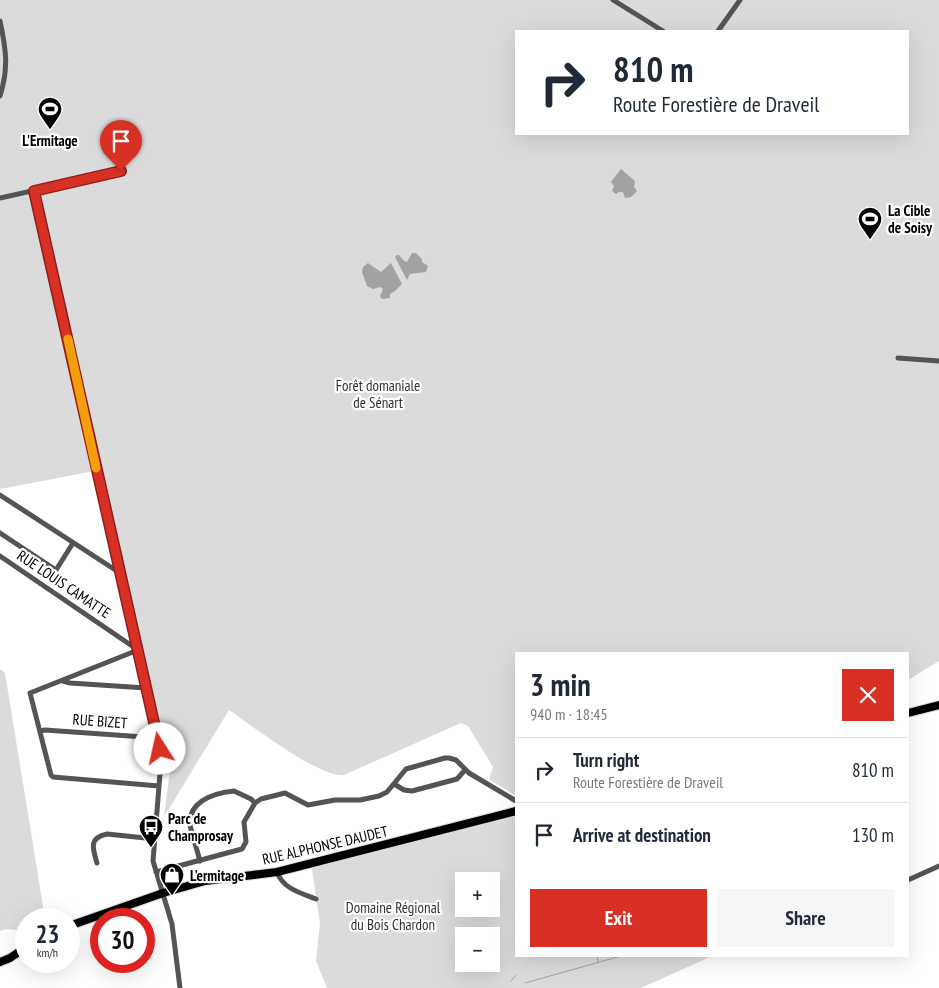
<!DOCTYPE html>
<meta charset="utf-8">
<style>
:root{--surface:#fff;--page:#f6f6f7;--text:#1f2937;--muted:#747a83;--line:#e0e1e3;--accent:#d93025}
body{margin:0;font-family:"PT Sans Narrow",sans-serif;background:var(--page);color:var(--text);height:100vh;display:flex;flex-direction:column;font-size:19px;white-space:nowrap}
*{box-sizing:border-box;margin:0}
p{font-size:16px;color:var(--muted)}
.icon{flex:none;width:28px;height:28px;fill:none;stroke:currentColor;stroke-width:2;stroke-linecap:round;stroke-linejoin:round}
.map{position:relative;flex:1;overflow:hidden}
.side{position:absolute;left:515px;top:652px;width:394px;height:305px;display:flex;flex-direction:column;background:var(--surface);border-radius:0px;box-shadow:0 5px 20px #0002}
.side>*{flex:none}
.top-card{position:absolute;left:515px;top:30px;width:394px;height:105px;border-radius:0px;box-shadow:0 5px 20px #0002;background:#fff;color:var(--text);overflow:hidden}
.buttons{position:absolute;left:455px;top:872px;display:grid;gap:10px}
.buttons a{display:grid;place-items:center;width:45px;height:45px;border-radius:0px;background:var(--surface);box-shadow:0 5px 20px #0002;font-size:25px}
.speed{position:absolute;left:15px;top:908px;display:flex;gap:10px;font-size:25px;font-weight:700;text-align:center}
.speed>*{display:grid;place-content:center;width:65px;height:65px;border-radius:50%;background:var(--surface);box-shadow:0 5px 20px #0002;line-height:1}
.speed small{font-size:12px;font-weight:400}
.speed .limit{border:8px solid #d22;background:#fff;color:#111}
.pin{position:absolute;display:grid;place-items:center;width:42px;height:42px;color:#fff;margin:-51px -21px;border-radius:50% 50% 50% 0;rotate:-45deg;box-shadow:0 0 5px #0007}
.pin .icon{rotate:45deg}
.me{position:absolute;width:55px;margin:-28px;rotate:350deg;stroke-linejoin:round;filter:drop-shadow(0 0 4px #0008)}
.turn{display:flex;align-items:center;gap:18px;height:105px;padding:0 15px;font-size:22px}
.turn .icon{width:65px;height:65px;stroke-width:2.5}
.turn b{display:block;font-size:35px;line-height:42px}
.round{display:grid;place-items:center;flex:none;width:52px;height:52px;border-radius:0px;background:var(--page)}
.head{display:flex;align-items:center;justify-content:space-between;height:85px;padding:0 15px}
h1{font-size:30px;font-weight:700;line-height:38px}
.cta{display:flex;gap:10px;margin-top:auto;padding:10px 15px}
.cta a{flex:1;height:58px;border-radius:0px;background:var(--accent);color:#fff;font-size:20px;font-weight:700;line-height:58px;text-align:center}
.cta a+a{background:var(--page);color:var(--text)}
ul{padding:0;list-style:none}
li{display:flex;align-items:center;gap:15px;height:65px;padding:0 15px;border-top:1px solid var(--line)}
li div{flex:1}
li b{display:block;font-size:19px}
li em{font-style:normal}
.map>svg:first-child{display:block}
.green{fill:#dbdbdb;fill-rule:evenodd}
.water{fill:#a2a2a2}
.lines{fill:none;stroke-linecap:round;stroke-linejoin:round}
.stream{stroke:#a2a2a2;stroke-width:1}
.primary-casing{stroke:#dbdbdb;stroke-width:10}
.minor{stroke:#545454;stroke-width:5}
.primary{stroke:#000;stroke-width:8}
.route-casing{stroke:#8d1f18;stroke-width:12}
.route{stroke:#d93025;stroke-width:9}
.slow{stroke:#f59e0b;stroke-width:9}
.labels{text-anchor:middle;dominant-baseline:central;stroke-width:4.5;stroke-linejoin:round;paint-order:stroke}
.poi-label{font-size:15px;font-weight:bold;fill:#000;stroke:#fff;text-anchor:start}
.park-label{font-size:15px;fill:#323232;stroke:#fff}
.street-label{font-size:15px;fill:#000;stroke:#fff}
</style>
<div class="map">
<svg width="939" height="988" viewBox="0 0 939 988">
<rect width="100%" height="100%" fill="#fff"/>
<!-- green -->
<path class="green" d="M0 0H939V661L908 680V654H516V796L489 779 493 767 468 726 461 723 344 775C321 779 251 725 229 710L164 817 171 762 95 471 0 489ZM516 31H908V134H516Z
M0 669 5 673 44 912 37 919H26V929L25 931 6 929 0 931Z
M516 811V956H712L641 988H327L316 961 320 923 311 863ZM464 881H491V909H464ZM464 936H491V964H464Z"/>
<!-- water -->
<path class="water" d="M621 169 635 181 634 187 637 191 631 197 625 198 623 192H619L616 194 612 191 614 186 611 182Z
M412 253H416L422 259V262L428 266 426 272 410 274 407 280 395 257 397 255H399L403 260 407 262Z
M368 263 381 272 391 263 402 284 395 291 390 294V298L382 299 380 296 383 289 380 287 373 289 367 286 362 272 363 267Z"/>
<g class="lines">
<!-- stream -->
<path class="stream" d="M597 956 598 962
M511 981 516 975
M525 983 621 956"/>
<defs>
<path id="primary" d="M908 713 939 705
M69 926 163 893 205 881 277 872 516 811
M0 962 10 958 26 947"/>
</defs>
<!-- primary casing -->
<use href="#primary" class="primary-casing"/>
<!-- minor -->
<path class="minor" d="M613 0 663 31
M0 21C6 49 9 68 0 96
M718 31 740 0
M34 191 63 313 103 500 158 738 161 761 153 861 172 924 180 988
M0 198 121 171
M898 358 939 361
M0 495 120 573
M0 533 56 570 73 543
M0 556 138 650
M138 650 30 693 51 775 53 777 159 786
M63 681 70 683 146 688
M40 731 45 730 158 738
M394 784 404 790 412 791 457 779 465 770
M200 861 189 822C192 800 215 793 234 791L251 799 255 803
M97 863C93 849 88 838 107 834L155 839
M156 872 242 849 246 842 244 822 255 803 261 799 285 793 308 805 335 800H360L379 796 387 792 406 769 445 758H449L456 760 469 773 516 801
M277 872C283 889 301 893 316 899
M908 880 939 866"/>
<!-- primary -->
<use href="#primary" class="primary"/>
</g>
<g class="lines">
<defs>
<path id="route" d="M121 171 34 191 160 749"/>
</defs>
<!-- route casing -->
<use href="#route" class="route-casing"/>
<!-- route -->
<use href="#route" class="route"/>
<!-- slow -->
<path class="slow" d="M68 339 96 468"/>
</g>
<!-- icons -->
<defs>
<symbol id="stadium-pin" viewBox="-11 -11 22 30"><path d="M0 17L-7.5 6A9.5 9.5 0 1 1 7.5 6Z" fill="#000" stroke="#fff"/><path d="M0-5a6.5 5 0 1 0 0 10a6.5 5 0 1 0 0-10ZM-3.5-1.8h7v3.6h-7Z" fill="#fff"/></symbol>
<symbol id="bus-pin" viewBox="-11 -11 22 30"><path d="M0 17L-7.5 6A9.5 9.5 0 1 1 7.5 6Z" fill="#000" stroke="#fff"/><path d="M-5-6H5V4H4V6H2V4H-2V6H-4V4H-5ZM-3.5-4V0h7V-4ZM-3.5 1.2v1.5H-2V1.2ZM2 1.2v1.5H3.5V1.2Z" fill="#fff"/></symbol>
<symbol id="shop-pin" viewBox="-11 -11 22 30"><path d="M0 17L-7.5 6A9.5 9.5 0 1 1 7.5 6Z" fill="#000" stroke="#fff"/><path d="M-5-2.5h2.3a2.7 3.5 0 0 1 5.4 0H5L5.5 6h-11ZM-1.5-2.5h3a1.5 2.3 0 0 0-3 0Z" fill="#fff"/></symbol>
</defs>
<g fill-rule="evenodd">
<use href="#stadium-pin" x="36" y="95" width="28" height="38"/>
<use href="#stadium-pin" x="856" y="205" width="28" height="38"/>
<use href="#bus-pin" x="137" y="813" width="28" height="38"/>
<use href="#shop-pin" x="158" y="861" width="28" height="38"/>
</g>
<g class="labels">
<!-- poi labels -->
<g class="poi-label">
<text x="50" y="140" text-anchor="middle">L'Ermitage</text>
<text x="888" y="210">La Cible<tspan x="888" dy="17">de Soisy</tspan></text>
<text x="168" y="818">Parc de<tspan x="168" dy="17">Champrosay</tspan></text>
<text x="190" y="875">L'ermitage</text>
</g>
<!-- park labels -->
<g class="park-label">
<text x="378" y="385">Forêt domaniale<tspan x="378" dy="17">de Sénart</tspan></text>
<text x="393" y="907">Domaine Régional<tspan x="393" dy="17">du Bois Chardon</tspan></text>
</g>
<!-- street labels -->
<g class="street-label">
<text transform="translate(64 584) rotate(34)">RUE LOUIS CAMATTE</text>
<text transform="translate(100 721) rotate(4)">RUE BIZET</text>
<text transform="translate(325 845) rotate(-13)">RUE ALPHONSE DAUDET</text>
</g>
</g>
</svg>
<div class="buttons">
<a>+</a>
<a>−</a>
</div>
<div class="speed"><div>23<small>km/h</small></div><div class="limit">30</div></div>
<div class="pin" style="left:121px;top:171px;background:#d93025"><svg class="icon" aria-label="arrive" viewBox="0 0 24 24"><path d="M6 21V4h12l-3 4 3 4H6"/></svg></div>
<svg class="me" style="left:160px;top:749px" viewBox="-20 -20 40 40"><circle r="19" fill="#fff"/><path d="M0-13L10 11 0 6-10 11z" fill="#d93025"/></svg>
<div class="top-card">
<div class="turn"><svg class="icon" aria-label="right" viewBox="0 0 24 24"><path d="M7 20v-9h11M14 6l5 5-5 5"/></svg><div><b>810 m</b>Route Forestière de Draveil</div></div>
</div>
<section class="side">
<div class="head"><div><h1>3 min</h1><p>940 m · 18:45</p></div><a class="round" style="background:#d93025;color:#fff"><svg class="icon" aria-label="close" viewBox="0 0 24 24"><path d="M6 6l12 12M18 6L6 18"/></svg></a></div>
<ul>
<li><svg class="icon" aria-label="right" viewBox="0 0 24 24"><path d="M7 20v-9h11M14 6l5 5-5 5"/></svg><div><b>Turn right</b><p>Route Forestière de Draveil</p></div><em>810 m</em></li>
<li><svg class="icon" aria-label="arrive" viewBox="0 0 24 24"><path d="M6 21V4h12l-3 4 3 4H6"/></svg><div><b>Arrive at destination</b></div><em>130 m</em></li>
</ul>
<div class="cta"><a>Exit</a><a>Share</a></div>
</section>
</div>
